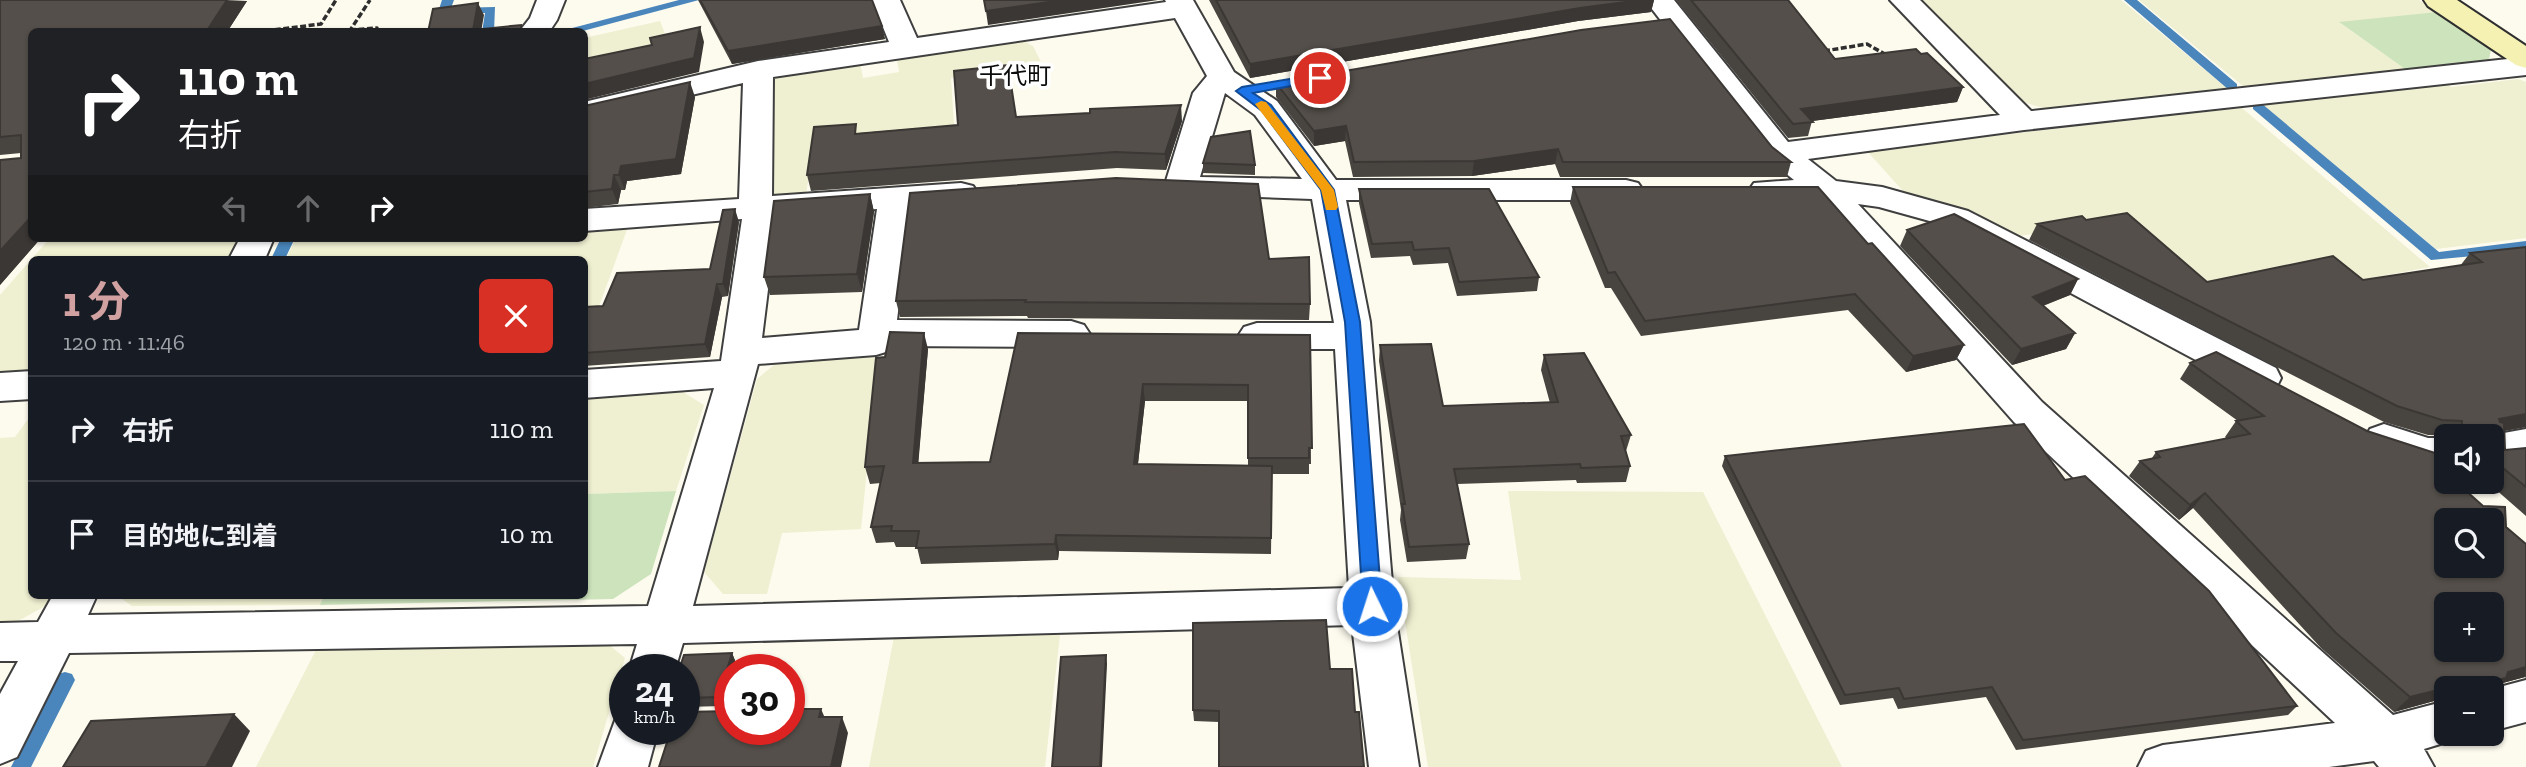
<!DOCTYPE html>
<html lang="ja">
<meta charset="utf-8">
<style>
:root{--surface:#171b24;--page:#20242c;--text:#f1f3f6;--muted:#9ea1a6;--line:#363941;--accent:#d1a0a0}
body{margin:0;font-family:"Zilla Slab","Noto Sans JP",serif;background:var(--page);color:var(--text);height:100vh;display:flex;flex-direction:column;font-size:26px;white-space:nowrap}
*{box-sizing:border-box;margin:0}
p{font-size:23px;color:var(--muted)}
.icon{flex:none;width:38px;height:38px;fill:none;stroke:currentColor;stroke-width:2;stroke-linecap:round;stroke-linejoin:round}
.map{position:relative;flex:1;overflow:hidden}
.side{position:absolute;left:28px;top:256px;width:560px;height:343px;display:flex;flex-direction:column;background:var(--surface);border-radius:10px;box-shadow:0 2px 5px #0004}
.side>*{flex:none}
.hud{position:absolute;left:28px;top:28px;width:560px;height:214px;border-radius:10px;box-shadow:0 2px 5px #0004;background:#202124;color:#fff;overflow:hidden}
.buttons{position:absolute;left:2434px;top:424px;display:grid;gap:14px}
.buttons a{display:grid;place-items:center;width:70px;height:70px;border-radius:10px;background:var(--surface);box-shadow:0 2px 5px #0004;font-size:35px}
.speed{position:absolute;left:609px;top:654px;display:flex;gap:14px;font-size:35px;font-weight:700;text-align:center}
.speed>*{display:grid;place-content:center;width:91px;height:91px;border-radius:50%;background:var(--surface);box-shadow:0 2px 5px #0004;line-height:1}
.speed small{font-size:18px;font-weight:400}
.speed .limit{border:10px solid #d22;background:#fff;color:#111}
.pin{position:absolute;display:grid;place-items:center;width:60px;height:60px;color:#fff;margin:-30px;border:4px solid #fff;border-radius:50%;box-shadow:0 2px 7px #0007}
.me{position:absolute;width:77px;margin:-38px;rotate:356deg;stroke-linejoin:round;filter:drop-shadow(0 0 5px #0008)}
.turn{display:flex;align-items:center;gap:24px;height:147px;padding:0 35px;font-size:32px}
.turn .icon{width:91px;height:91px;stroke-width:2.5}
.turn b{display:block;font-size:49px;line-height:60px}
.lanes{display:flex;align-items:center;height:66px;padding:0 35px;background:#0003;justify-content:center;gap:35px;direction:ltr}
.lanes .off{opacity:.35}
.round{display:grid;place-items:center;flex:none;width:74px;height:74px;border-radius:10px;background:var(--page)}
.head{display:flex;align-items:center;justify-content:space-between;height:119px;padding:0 35px}
h1{font-size:42px;font-weight:700;line-height:52px;color:var(--accent)}
ul{padding:0;list-style:none}
li{display:flex;align-items:center;gap:21px;height:105px;padding:0 35px;border-top:2px solid var(--line)}
li div{flex:1}
li b{display:block;font-size:26px}
li em{font-style:normal}
.map>svg:first-child{display:block}
.farmland{fill:#efefd1}
.green{fill:#cde3bc}
.lines{fill:none;stroke-linecap:round;stroke-linejoin:round}
.stream{fill:#4a86bb;fill-rule:evenodd}
.street-casing{stroke:#3f3f3f;stroke-width:4}
.secondary-casing{stroke:#2e2e2e;stroke-width:4}
.path{stroke:#2e2e2e;stroke-width:3.5;stroke-dasharray:6 2.5;stroke-linecap:butt}
.street{fill:#fff;fill-rule:evenodd}
.secondary{fill:#f4f1b2;fill-rule:evenodd}
.wall{fill:#484440;fill-rule:evenodd}
.shaded-wall{fill:#3b3734}
.building{fill:#544f4a;stroke:#3b3734;stroke-width:2;fill-rule:evenodd}
.route{fill:#1a73e8;stroke:#114b97;stroke-width:2}
.slow{fill:#f59e0b}
.labels{text-anchor:middle;dominant-baseline:central;stroke-width:7;stroke-linejoin:round;paint-order:stroke}
.far-quarter-label{font-size:24px;fill:#0c0c0c;stroke:#fff}
</style>
<div class="map">
<svg width="2526" height="767" viewBox="0 0 2526 767">
<rect width="100%" height="100%" fill="#fdfbee"/>
<!-- farmland -->
<path class="farmland" d="M1918 0H2121L2227 88 2047 109 2019 101Z
M2139 0H2419L2437 12 2340 23 2405 69 2244 87Z
M660 21 670 47 585 69 584 38Z
M1016 37 1033 46 1047 74 1021 78 1015 71 951 78 955 140 815 139 806 194 764 197 766 72 859 58 863 78 899 72 896 55Z
M2518 79 2526 82V238L2436 249 2262 104 2445 83 2451 87Z
M2242 108 2430 267 2345 283 2196 288 2122 221 2019 236 1959 208 1903 191 1866 150Z
M628 227 598 309 585 310 584 259H286L296 238H584L585 230Z
M50 238H242L231 259H32L31 370 0 373V295Z
M879 351 861 529 782 533 767 594H723L704 572 757 379 781 359Z
M683 392 704 405 676 491 585 494V399Z
M31 415 32 595H54L49 604 9 626H0V438L15 437Z
M1508 491 1703 492 1842 767H1428L1398 577 1521 580Z
M124 595H324L320 605 132 606 122 599Z
M1060 635 1045 767H869L894 637Z
M603 640 625 658 593 767H256L318 646Z"/>
<!-- green -->
<path class="green" d="M2437 12 2491 49 2489 60 2405 69 2339 22Z
M676 491 651 574 613 599 320 605 324 595H584L585 494Z"/>
<g class="lines">
<!-- stream -->
<path class="stream" d="M442 0H454L451 8 495 7 494 32H482L485 13 440 14 438 12Z
M679 0H699L579 32H557Z
M2124 0H2137L2237 84V90H2229Z
M2257 102 2261 103 2439 252 2526 241V251L2431 260 2253 109V103Z
M281 238H295L285 259H271Z
M65 672 72 674 75 680 31 767H11L58 674Z"/>
<defs>
<path id="street" d="M537 0H565L557 20 549 32H519L530 18Z
M872 0H900L917 38 1166 2 1165 0H1193L1234 72 1277 101 1336 180H1626L1638 183 1643 190 1638 197 1626 200H1346L1370 322 1394 606 1419 767H1369L1352 625 683 643 675 670H629L637 644 69 653 17 757 0 764V694L18 661H0V623L38 622 53 595H97L88 615 648 606 714 388 584 398V370L721 361 742 219 584 231V209L739 199 743 83 584 120V102L758 61 889 42ZM1175 18 1207 76 1193 93 1165 184 1169 191C1183 195 1192 192 1206 195L1312 199 1334 323H1257L1244 327 1238 336 1244 345 1257 349H1335L1349 588 693 606 758 364 876 355 889 351 892 346 1071 347 1084 343 1090 334 1084 325 1071 321 897 320 911 207 973 200 978 193 973 186 961 183 772 196 773 77ZM1225 93 1255 115 1302 179 1200 177ZM877 209 859 330 762 338 777 217Z
M1645 0H1674L1788 142 2000 115 1890 0H1920L2031 111 2526 57V75L2024 130 1808 159 1836 181 1882 187 1968 211 2276 368 2281 378 2276 388 2262 392 2248 388 1944 225 1879 207 1858 204 2042 402 2393 715 2446 701V733H2465L2463 737 2424 749 2434 767H2379L2374 761 2329 767H2138L2146 751 2163 745 2335 723 2014 422 1818 200H1766L1754 197 1749 190 1754 183 1794 180 1769 160Z
M240 238H274L265 259H229Z
M32 371V399L0 401V373Z
M2384 424 2428 438H2446V468H2428L2370 449 2364 439 2370 429Z
M2526 429V459L2492 464V436H2487Z
M2526 680V722L2492 731V689Z
M625 712V730H658L648 767H598L617 715Z"/>
<path id="secondary" d="M2424 0H2457L2526 46V68L2516 65 2428 6Z"/>
</defs>
<!-- street casing -->
<use href="#street" class="street-casing"/>
<!-- secondary casing -->
<use href="#secondary" class="secondary-casing"/>
<!-- path -->
<path class="path" d="M350 30 377 28 375 32
M258 32 321 24 336 0
M349 32 370 0
M1824 51 1867 44 1890 57"/>
<!-- street -->
<use href="#street" class="street"/>
<!-- secondary -->
<use href="#secondary" class="secondary"/>
</g>
<!-- wall -->
<path class="wall" d="M0 0 247 1 227 32H32L41 238 0 285V160L21 158V153L0 155Z
M698 0H872L885 39 732 64Z
M1209 0H1654L1651 12 1578 21 1250 78Z
M1676 0H1788L1835 59 1921 54 1963 87 1957 102 1812 121 1808 136 1788 138Z
M1276 83 1772 147 1791 162 1787 177H1560L1555 164 1472 176 1353 177 1345 141 1314 146 1276 97Z
M695 97 681 174 627 181 625 190H621L618 204 584 208V106Z
M1016 117 1182 121 1166 170 1117 168 811 191 807 175 859 133 958 125Z
M1203 163 1255 165V175L1203 173Z
M1573 187 1868 244 1964 345 1956 360 1906 372 1848 310 1641 336 1611 288H1605L1570 203Z
M1359 189 1539 277 1537 291 1457 296 1448 263 1413 265 1410 256 1371 258 1359 203Z
M870 194 874 212 862 292 770 295 764 277Z
M2086 220 2207 282 2363 280 2460 266 2470 253 2526 247V427L2504 431 2505 450 2526 448V516L2486 481H2492V436L2428 435 2384 422 2029 240 2037 224Z
M739 222 728 296 722 297 710 357 584 366V307L603 306 710 269Z
M1907 230 2078 279 2070 295 2043 306 2075 333 2066 349 2012 365 1900 246Z
M1269 259 1310 304 1309 320 1028 318 1027 316 900 317 896 301Z
M1018 333 1310 335 1311 464H1309V474H1272L1271 554 1059 551 1058 560 921 564 917 547H896L894 542 876 543 871 527 881 483 870 484 865 467 885 357 928 349 918 463 990 462ZM1145 401H1248V465L1138 464Z
M1380 345 1443 406 1550 403 1541 370 1544 355 1631 435 1626 451 1630 466 1626 482 1577 483 1576 480 1457 484 1469 544 1466 559 1407 562 1400 520 1401 510 1379 361Z
M2190 363 2367 431 2441 455 2445 467 2446 481 2506 527 2526 544V678L2525 677 2499 684 2492 690V688H2446V700L2445 698 2394 712 2321 648 2193 508 2179 520 2129 476 2140 461 2152 458 2156 452 2227 439 2225 437 2236 421H2238L2180 379Z
M1725 456 2065 480 2297 706 2288 715 2016 750 1986 697 1898 709 1893 698 1840 705 1722 466Z
M1326 620 1219 722 1194 721 1193 710Z
M732 653 736 663 724 706 684 707V670Z"/>
<!-- shaded-wall -->
<path class="shaded-wall" d="M225 0 247 1 227 32H206Z
M1063 0H1158L988 25 986 11Z
M1641 0H1654L1651 12 1578 21 1250 78V64L1580 8Z
M478 3 484 15 481 32 473 30Z
M882 26 885 39 732 64 728 51Z
M700 27 704 42 699 72 584 100V84Z
M690 82 695 97 681 174 627 181 625 190 619 175 621 166Z
M1963 87 1957 102 1797 123 1801 109Z
M1181 105 1182 121 1166 170 1165 154Z
M1346 126 1345 141 1314 146V131Z
M1558 149 1555 164 1472 176 1474 161Z
M614 175 621 190 618 204 612 189Z
M870 194 874 212 862 292 857 274Z
M735 209 739 222 728 296 723 284Z
M32 216V238H41L0 285V251Z
M2078 279 2070 295 2024 313 2033 297Z
M717 284 722 297 710 357 705 344Z
M924 333 928 349 917 479 913 463Z
M2075 333 2066 349 2012 365 2021 349Z
M1964 345 1956 360 1906 372 1913 356Z
M1143 384 1145 401 1136 481 1134 464Z
M2526 414V427L2485 434 2499 419Z
M2205 493 2193 508 2179 520 2190 505Z
M1056 535 1059 551 1058 560 1055 544Z
M732 653 736 663 734 670H730V685L724 706 719 697Z
M1106 655 1107 664 1102 767H1100Z
M2526 667 2525 677 2499 684 2492 690V688H2465L2508 672Z
M2462 684 2457 688H2446V697L2445 698 2394 712 2410 697Z
M821 709 828 725 819 717Z
M234 714 250 731 232 767H206Z
M842 717 848 733 841 767H831Z"/>
<!-- building -->
<path class="building" d="M0 0H227L206 32H32V216L0 251V160L21 158V135L0 137Z
M700 0H872L882 26 728 51Z
M984 0H1063L986 11Z
M1216 0H1641L1580 8 1250 64Z
M1691 0H1788L1835 59 1916 49 1921 54 1927 53 1963 87 1801 109 1813 122 1793 124Z
M478 3 473 30 521 25V32H428L433 9Z
M1670 19 1772 147 1791 162H1563L1558 149 1474 161 1354 162 1346 126 1314 131 1276 83 1581 30Z
M700 27 694 58 584 84V59L652 45 650 38Z
M1008 65 1016 117 1090 113V109L1181 105 1165 154 1115 152 807 175 814 127 856 124 855 134 958 125 954 71Z
M690 82 676 159 621 166 619 175H614L612 189 584 192V106Z
M1250 131 1255 165 1203 163 1211 137Z
M1116 178 1258 184 1269 259 1309 257 1310 304 1025 302 1026 300 896 301 910 193Z
M1573 187H1818L1868 244 1872 243 1964 345 1913 356 1855 294 1645 321 1615 272 1608 273Z
M1359 189H1489L1539 277 1459 282 1449 248 1414 250 1412 242 1372 244Z
M870 194 857 274 764 277 774 201Z
M735 209 723 284H717L705 344 584 353V307L603 306 617 273 710 269 723 210Z
M2127 213 2207 282 2333 256 2363 280 2482 262 2470 253 2526 247V414L2499 419 2500 422 2504 423 2505 450 2526 448V487L2498 464 2492 463V436H2462V421L2442 420 2397 406 2037 224 2082 216 2086 220Z
M1954 214 2078 279 2033 297 2075 333 2021 349 1907 230Z
M890 332 924 333 913 463 990 462 1018 333 1310 335 1312 448H1309V458H1248V385L1143 384 1134 464 1272 466 1271 538 1056 535 1055 544 916 548 919 531H891L892 526 871 527 884 466 865 467 876 358 885 357Z
M1431 344 1443 406 1558 402 1544 355 1584 353 1631 435 1621 436 1630 466 1581 468 1580 464 1454 469 1469 544 1409 547 1402 504H1405L1380 345Z
M2216 352 2367 431 2441 455H2446V463L2445 467 2446 470V481H2455L2483 506 2505 507 2506 527 2526 544V667L2508 672 2506 678 2465 688 2462 684 2410 697 2336 633 2205 493 2190 505 2140 461 2160 457 2156 452 2250 434 2236 421 2264 416 2190 363ZM2446 520H2492V565H2446ZM2446 604H2492V649H2446Z
M2024 424 2065 480 2085 476 2209 591 2297 706 2023 740 1992 687 1904 699 1899 688 1845 695 1725 456Z
M1326 620 1330 669H1352L1355 712H1359L1364 767H1219V711L1193 710V623Z
M732 653 719 697 684 698V670H679L684 655Z
M1106 655 1100 767H1052L1061 657Z
M789 709H821L819 717H842L831 767H659L671 730H684V712L730 711V730H789Z
M234 714 206 767H63L91 721Z"/>
<!-- route -->
<path class="route" d="M1320 74 1324 75V80L1253 93 1271 105 1334 190 1360 322 1382 606 1379 611 1372 613 1366 611 1363 606 1345 322 1321 190 1262 111 1236 91 1242 87Z"/>
<!-- slow -->
<path class="slow" d="M1261 101 1266 102 1334 190 1338 207 1336 210H1326L1321 190 1255 104Z"/>
<g class="labels">
<!-- far-quarter labels -->
<g class="far-quarter-label">
<text x="1015" y="75">千代町</text>
</g>
</g>
</svg>
<div class="buttons">
<a><svg class="icon" aria-label="sound" viewBox="0 0 24 24"><path d="M4 9h4l5-4v14l-5-4H4zM17 9q2 3 0 6"/></svg></a>
<a><svg class="icon" aria-label="search" viewBox="0 0 24 24"><circle cx="10" cy="10" r="6"/><path d="M15 15l6 6"/></svg></a>
<a>+</a>
<a>−</a>
</div>
<div class="speed"><div>24<small>km/h</small></div><div class="limit">30</div></div>
<div class="pin" style="left:1320px;top:78px;background:#d93025"><svg class="icon" aria-label="arrive" viewBox="0 0 24 24"><path d="M6 21V4h12l-3 4 3 4H6"/></svg></div>
<svg class="me" style="left:1372px;top:606px" viewBox="-20 -20 40 40"><circle r="17" fill="#1a73e8" stroke="#fff" stroke-width="3"/><path d="M0-11L8 9 0 5-8 9z" fill="#fff"/></svg>
<div class="hud">
<div class="turn"><svg class="icon" aria-label="right" viewBox="0 0 24 24"><path d="M7 20v-9h11M14 6l5 5-5 5"/></svg><div><b>110 m</b>右折</div></div>
<div class="lanes"><svg class="icon off" aria-label="left" viewBox="0 0 24 24"><path d="M17 20v-9H6M10 6l-5 5 5 5"/></svg><svg class="icon off" aria-label="ahead" viewBox="0 0 24 24"><path d="M12 20V5M6 11l6-6 6 6"/></svg><svg class="icon" aria-label="right" viewBox="0 0 24 24"><path d="M7 20v-9h11M14 6l5 5-5 5"/></svg></div>
</div>
<section class="side">
<div class="head"><div><h1>1 分</h1><p>120 m · 11:46</p></div><a class="round" style="background:#d93025;color:#fff"><svg class="icon" aria-label="close" viewBox="0 0 24 24"><path d="M6 6l12 12M18 6L6 18"/></svg></a></div>
<ul>
<li><svg class="icon" aria-label="right" viewBox="0 0 24 24"><path d="M7 20v-9h11M14 6l5 5-5 5"/></svg><div><b>右折</b></div><em>110 m</em></li>
<li><svg class="icon" aria-label="arrive" viewBox="0 0 24 24"><path d="M6 21V4h12l-3 4 3 4H6"/></svg><div><b>目的地に到着</b></div><em>10 m</em></li>
</ul>
</section>
</div>
